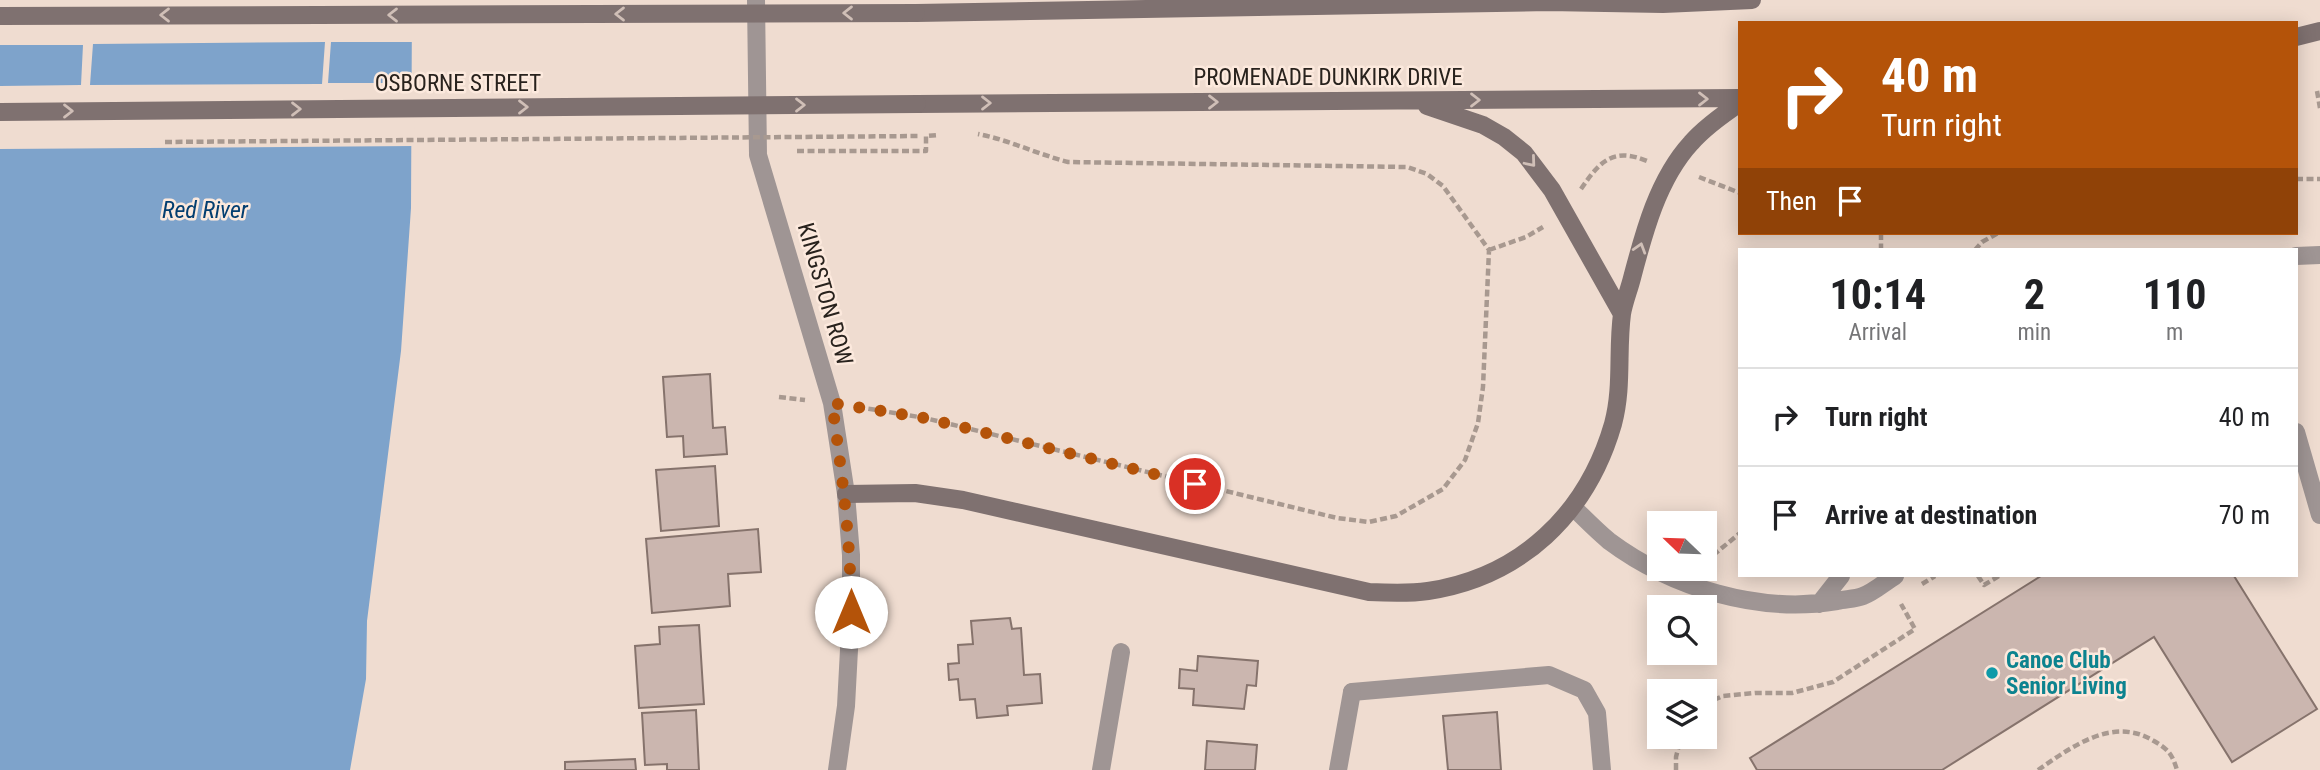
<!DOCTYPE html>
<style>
:root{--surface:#fff;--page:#f6f6f6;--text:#202124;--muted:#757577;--line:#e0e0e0}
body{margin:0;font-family:"Roboto Condensed",sans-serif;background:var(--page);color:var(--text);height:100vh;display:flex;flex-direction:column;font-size:26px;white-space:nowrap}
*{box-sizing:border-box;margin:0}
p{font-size:23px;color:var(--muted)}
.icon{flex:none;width:38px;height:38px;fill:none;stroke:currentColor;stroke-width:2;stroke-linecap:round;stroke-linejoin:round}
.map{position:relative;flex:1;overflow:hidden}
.side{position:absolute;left:1738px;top:248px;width:560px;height:329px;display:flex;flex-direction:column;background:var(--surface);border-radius:0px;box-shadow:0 4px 18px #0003}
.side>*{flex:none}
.guide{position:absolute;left:1738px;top:21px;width:560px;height:214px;border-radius:0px;box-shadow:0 4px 18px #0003;background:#b45309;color:#fff;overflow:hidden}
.needle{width:46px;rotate:293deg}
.tools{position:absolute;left:1647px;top:511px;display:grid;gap:14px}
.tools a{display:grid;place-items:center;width:70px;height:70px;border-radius:0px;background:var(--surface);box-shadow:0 4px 18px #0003;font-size:35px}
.pin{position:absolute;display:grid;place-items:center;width:60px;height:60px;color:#fff;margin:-30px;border:4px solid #fff;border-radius:50%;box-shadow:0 2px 7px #0007}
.me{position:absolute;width:77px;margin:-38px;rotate:0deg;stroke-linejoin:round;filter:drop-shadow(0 0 5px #0008)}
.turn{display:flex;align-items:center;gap:24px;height:147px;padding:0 28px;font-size:32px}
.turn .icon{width:91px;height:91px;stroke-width:2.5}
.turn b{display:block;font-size:49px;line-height:60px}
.then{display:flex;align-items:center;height:66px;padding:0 28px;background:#0003;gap:14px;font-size:26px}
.eta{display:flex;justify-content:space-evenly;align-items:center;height:119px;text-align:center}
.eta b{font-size:42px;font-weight:700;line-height:49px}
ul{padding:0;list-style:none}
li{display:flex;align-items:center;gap:21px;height:98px;padding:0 28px;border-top:2px solid var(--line)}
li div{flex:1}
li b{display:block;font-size:26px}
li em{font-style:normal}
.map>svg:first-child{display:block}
.water{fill:#7ea3cb}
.pier{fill:#efdcd0;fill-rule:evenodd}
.building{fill:#cbb6af;stroke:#86736c;stroke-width:2}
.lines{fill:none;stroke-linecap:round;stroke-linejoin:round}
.path{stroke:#a89990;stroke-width:4.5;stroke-dasharray:7 3.5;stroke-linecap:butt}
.service{stroke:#9f9594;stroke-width:18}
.minor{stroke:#9f9594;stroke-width:18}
.secondary{stroke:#7f7170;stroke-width:18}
.path-bridge{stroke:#a89990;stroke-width:4.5;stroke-dasharray:7 3.5;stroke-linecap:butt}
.secondary-bridge{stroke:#7f7170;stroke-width:18}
.oneway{stroke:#d0bfb7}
.route{stroke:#b45309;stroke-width:12;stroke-dasharray:0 21.6}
.culture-dot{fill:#0f9aa8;stroke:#fce9dd;stroke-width:2.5}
.labels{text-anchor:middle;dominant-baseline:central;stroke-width:5;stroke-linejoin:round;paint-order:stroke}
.street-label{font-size:23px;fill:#28221d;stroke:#fce9dd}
.culture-label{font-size:23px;font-weight:bold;fill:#0d838f;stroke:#fce9dd;text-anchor:start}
.water-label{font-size:24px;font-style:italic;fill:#033e70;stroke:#fce9dd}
</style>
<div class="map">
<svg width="2320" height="770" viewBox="0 0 2320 770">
<rect width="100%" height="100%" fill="#efdcd0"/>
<!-- water -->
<path class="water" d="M0 0H412L411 208 401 351 367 621 366 679 350 770H0Z"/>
<!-- pier -->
<path class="pier" d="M0 0H415V42H331L328 83H415L414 146 0 149V86L81 85 83 45H0ZM325 42 322 84 90 85 93 44Z"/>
<!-- building -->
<path class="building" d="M710 374 713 428 725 427 727 454 684 457 683 436 667 437 663 377Z
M715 466 719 526 661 531 656 470Z
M758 529 761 572 728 574 730 606 652 613 646 539Z
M2041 576H2234L2317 709 2232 762 2154 637 1942 770H1757L1750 758Z
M1010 618 1012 629 1021 628 1024 675 1040 674 1042 703 1007 706 1008 715 977 718 975 699 960 700 958 679 949 680 948 664 959 663 958 645 973 644 971 621Z
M699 625 704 704 639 708 635 646 660 644 659 627Z
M1198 656 1258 661 1256 686 1247 685 1244 709 1193 705 1194 689 1179 688 1180 669 1197 671Z
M696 710 699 770H667V764L645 765 642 713Z
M1497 712 1501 770H1448L1443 716Z
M1207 741 1257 745 1255 770H1205Z
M635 759 636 770H565V762Z"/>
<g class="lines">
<!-- path -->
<path class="path" d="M2317 91 2320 108
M797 151H926V136L938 135
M1699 177 1740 193
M2296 179H2320
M1581 189C1600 161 1613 147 1647 161
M1881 233V250
M1489 250 1526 237 1543 227
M1975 250 1982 242 1998 233
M779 397 805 400
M858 407 925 418 1337 518 1369 522 1396 516 1443 489 1465 460 1478 423 1483 387 1489 250 1443 186 1427 174 1407 167 1068 162C1037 154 1009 140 978 134
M1705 562 1740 533
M1978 576 1984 585 1999 576
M1922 584 1935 576
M1704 704 1723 696 1755 693H1792L1833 682 1915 629 1901 604
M1676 770V757L1681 737
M2038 770C2073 746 2113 716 2154 741 2169 750 2172 754 2177 770"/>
<!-- service -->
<path class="service" d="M2296 256 2320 255
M2296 432 2320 515
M1574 508C1585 519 1597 531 1609 541 1672 588 1759 614 1837 601 1845 599 1855 599 1863 596 1874 592 1885 582 1895 576
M1819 604 1841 576
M1352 692 1549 675 1584 690 1597 713 1602 770
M1101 770 1121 652"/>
<!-- minor -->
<path class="minor" d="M756 0 758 155 832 403 846 494 851 555V612L846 706 837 770
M1338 770 1352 692"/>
<!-- secondary -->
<path class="secondary" d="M916 13 1548 2 1663 4 1752 0
M2296 37 2320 31
M917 104 1740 98
M1427 106 1483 125 1504 137 1524 153 1552 190 1622 314
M846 494 915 493 963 500 1369 592C1388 593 1408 594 1428 591 1521 577 1587 514 1613 424 1623 387 1617 351 1622 314 1624 302 1629 290 1632 278 1644 232 1658 179 1691 143 1705 127 1722 115 1740 103"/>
<!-- path-bridge -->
<path class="path-bridge" d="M165 142 918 136"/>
<!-- secondary-bridge -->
<path class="secondary-bridge" d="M0 16 916 13
M0 112 917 104"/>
</g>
<!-- one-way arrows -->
<defs><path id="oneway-chevron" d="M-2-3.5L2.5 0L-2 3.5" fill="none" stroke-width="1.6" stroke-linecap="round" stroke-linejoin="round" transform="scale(1.75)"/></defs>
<g class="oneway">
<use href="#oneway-chevron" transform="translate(848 13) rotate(180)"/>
<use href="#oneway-chevron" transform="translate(620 14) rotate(180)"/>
<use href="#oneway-chevron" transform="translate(165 15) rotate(180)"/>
<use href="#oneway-chevron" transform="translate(393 15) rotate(180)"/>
<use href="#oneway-chevron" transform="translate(1703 99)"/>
<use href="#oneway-chevron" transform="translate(1475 100)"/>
<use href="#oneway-chevron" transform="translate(1213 102)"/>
<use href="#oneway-chevron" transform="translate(986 103)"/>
<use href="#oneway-chevron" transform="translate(800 105)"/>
<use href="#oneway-chevron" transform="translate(523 107)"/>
<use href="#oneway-chevron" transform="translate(296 109)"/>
<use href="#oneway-chevron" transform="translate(68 111)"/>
<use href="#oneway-chevron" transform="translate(1531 162) rotate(50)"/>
<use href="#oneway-chevron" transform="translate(1640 248) rotate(-73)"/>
</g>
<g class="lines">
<!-- route -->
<path class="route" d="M851 612C851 542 842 474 832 403L925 418 1195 484"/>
</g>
<!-- markers -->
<circle class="culture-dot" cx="1992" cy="673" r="7"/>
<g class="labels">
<!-- street labels -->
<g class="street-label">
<text x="1328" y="77">PROMENADE DUNKIRK DRIVE</text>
<text x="458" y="83">OSBORNE STREET</text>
<text transform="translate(825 294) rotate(74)">KINGSTON ROW</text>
</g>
<!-- culture labels -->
<g class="culture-label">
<text x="2006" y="660">Canoe Club<tspan x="2006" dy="26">Senior Living</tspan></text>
</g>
<!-- water labels -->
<g class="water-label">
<text x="205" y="210">Red River</text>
</g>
</g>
</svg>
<div class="tools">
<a><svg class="needle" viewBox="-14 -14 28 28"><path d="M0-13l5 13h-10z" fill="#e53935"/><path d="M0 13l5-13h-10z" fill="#757577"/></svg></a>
<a><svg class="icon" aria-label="search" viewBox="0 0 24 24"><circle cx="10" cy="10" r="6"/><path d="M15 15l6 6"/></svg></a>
<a><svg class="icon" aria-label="layers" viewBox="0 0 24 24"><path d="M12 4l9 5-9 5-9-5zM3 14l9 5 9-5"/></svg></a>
</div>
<div class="pin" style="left:1195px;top:484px;background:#d93025"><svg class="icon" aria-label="arrive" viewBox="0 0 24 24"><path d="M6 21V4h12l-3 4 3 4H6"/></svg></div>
<svg class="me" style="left:851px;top:612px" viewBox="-20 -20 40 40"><circle r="19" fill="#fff"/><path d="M0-13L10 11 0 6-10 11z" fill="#b45309"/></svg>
<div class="guide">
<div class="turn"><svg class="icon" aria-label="right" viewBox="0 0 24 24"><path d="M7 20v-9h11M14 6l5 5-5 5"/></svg><div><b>40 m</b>Turn right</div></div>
<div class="then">Then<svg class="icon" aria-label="arrive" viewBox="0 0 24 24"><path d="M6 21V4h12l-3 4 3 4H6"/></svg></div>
</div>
<section class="side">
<div class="eta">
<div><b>10:14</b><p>Arrival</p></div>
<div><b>2</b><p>min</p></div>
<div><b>110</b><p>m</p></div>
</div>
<ul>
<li><svg class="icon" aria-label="right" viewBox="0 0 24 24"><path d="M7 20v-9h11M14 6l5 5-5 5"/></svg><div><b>Turn right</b></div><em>40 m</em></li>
<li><svg class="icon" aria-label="arrive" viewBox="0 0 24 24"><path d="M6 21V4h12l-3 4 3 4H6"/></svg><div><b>Arrive at destination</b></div><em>70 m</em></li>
</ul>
</section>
</div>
